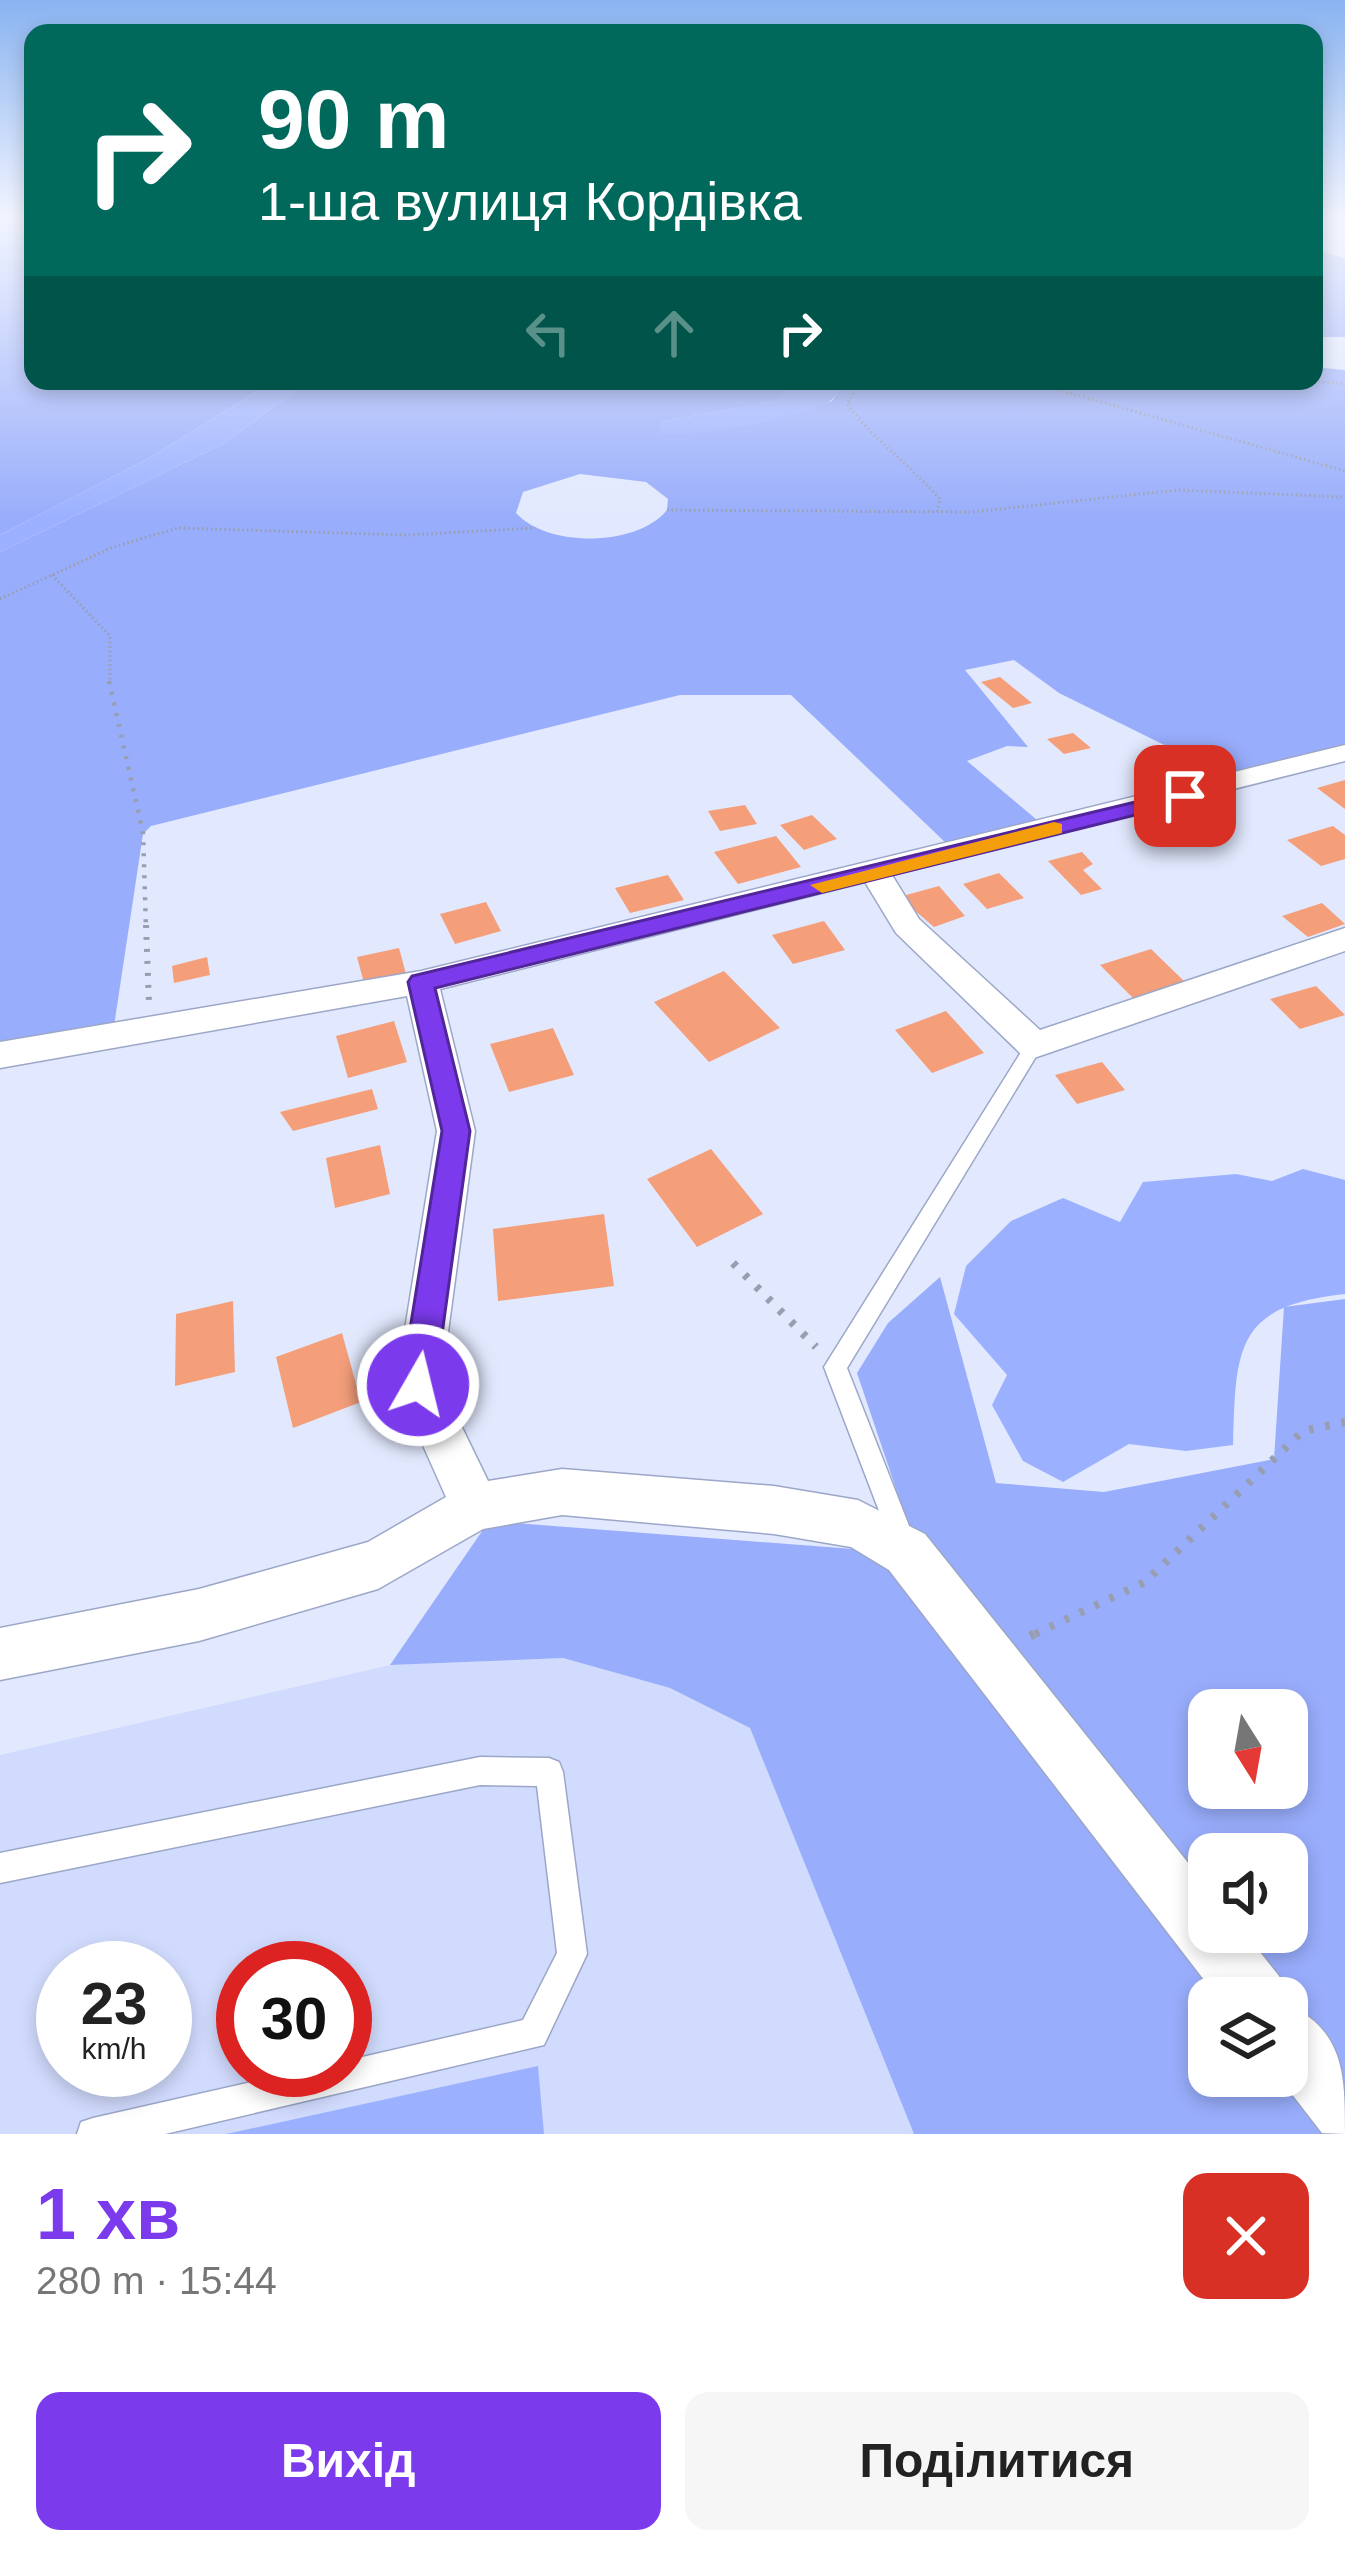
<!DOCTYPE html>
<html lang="uk">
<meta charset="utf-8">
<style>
:root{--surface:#fff;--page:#f6f6f6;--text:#222;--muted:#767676;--accent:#7c3aed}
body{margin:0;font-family:Helvetica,sans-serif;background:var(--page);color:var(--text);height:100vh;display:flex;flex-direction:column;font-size:45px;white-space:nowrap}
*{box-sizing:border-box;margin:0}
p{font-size:39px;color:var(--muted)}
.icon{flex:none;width:66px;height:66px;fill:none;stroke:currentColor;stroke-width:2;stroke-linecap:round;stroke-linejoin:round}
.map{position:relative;height:2134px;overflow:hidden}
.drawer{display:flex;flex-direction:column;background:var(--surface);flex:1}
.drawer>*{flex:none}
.banner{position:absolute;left:24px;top:24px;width:1299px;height:366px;border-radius:24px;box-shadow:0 6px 18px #0003;background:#00695c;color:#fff;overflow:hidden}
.needle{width:78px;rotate:169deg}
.controls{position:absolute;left:1188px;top:1689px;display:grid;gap:24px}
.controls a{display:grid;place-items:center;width:120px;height:120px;border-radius:24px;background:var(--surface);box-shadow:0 6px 18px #0003;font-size:60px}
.speed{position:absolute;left:36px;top:1941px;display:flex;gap:24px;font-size:60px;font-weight:700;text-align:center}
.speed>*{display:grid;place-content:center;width:156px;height:156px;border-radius:50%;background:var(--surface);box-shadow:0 6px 18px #0003;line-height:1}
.speed small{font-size:30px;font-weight:400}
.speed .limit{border:18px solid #d22;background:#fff;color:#111}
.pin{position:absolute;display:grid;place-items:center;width:102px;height:102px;color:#fff;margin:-51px;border-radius:24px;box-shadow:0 6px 18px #0006}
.me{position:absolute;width:132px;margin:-66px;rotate:8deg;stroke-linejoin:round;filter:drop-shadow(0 0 9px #0008)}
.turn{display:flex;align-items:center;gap:42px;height:252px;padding:0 36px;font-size:54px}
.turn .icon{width:156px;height:156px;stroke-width:2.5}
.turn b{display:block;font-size:84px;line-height:102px}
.lanes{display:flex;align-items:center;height:114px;padding:0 36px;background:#0003;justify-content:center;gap:60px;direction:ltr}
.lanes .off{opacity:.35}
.round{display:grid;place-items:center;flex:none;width:126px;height:126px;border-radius:24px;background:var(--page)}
.headline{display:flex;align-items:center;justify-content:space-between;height:204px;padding:0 36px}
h1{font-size:72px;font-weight:600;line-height:90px;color:var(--accent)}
.primary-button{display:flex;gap:24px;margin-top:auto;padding:24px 36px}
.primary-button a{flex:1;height:138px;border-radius:24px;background:var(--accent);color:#fff;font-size:48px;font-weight:600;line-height:138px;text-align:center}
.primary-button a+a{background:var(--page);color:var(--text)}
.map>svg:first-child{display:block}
.built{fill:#d1dbfd;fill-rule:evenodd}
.forest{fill:#98adfb;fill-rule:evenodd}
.water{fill:#9bb1ff}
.building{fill:#f49e7a}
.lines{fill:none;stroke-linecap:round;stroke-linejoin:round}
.lane-casing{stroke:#9ca7c8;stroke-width:3}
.street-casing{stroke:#9ca7c8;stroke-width:3}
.path-far4{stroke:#989eb0;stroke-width:3;stroke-dasharray:1.5 3;stroke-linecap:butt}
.path-far3{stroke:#989eb0;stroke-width:4.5;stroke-dasharray:3 8;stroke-linecap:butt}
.path-far2{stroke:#989eb0;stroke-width:6;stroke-dasharray:3 9;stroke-linecap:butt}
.path-far1{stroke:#989eb0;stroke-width:8;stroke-dasharray:4.5 12;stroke-linecap:butt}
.path{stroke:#989eb0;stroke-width:9;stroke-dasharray:4.5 15;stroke-linecap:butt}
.lane{fill:#fff;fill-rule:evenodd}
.street{fill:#fff;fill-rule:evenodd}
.route{fill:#7c3aed;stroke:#51269a;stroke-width:3}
.slow{fill:#f59e0b}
</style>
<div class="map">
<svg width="1345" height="2134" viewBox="0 0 1345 2134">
<rect width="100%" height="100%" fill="#e2e9fe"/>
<!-- built -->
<path class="built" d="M563 1658 670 1688 750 1728 914 2134H0V1755L390 1665ZM63 1968H165V2070H63ZM243 1968H345V2070H243Z"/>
<!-- forest -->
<path class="forest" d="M0 220H33V381H274L151 457 0 535Z
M1314 249 1345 258V337H1314Z
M1314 367 1345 370V744L1225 775 1059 693 1014 660 965 670 1028 747 1007 746 967 761 1037 820 1020 832 948 845 791 695H680L151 826 143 834 114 1026 0 1041V552L223 444 309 381H796L780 400 659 422 803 409 832 401 846 381H1314ZM580 474 646 482 668 499 667 510C637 547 548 548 516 513L523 492Z
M940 1277 996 1483 1104 1492 1274 1459 1284 1307 1345 1299V2134H914L750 1728 670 1688 563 1658 390 1665 489 1521 918 1554 857 1373 888 1323ZM1209 1710H1287V1788H1209ZM1209 1854H1287V1932H1209ZM1209 1998H1287V2076H1209Z"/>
<!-- water -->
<path class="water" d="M274 381H309L223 444 0 552V535L151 457Z
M796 381H846C841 388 836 398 828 402 791 421 703 436 662 433L659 422 779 400Z
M1303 1169 1345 1180V1294C1235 1306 1236 1347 1233 1445L1186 1451 1129 1444 1063 1482 1023 1461 992 1405 1007 1375 954 1314 966 1266 1011 1221 1063 1198 1120 1222 1143 1182 1236 1174 1272 1181Z
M538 2066 544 2134H225H226Z"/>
<!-- building -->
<path class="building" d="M1000 677 1032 703 1013 708 981 682Z
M1073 733 1091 748 1064 754 1047 739Z
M1345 780V809L1317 788Z
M745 805 757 824 720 831 708 811Z
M812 815 837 839 804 850 780 825Z
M1333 826 1345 835V859L1321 866 1287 840Z
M776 836 801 867 738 884 714 852Z
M1082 852 1093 864 1083 870 1102 889 1081 895 1048 861Z
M999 873 1024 898 987 909 963 884Z
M668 875 684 900 630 913 615 888Z
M939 886 965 916 934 927 899 897Z
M486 902 501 931 455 944 440 914Z
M1322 903 1345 924 1308 937 1282 916Z
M824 921 845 950 793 964 772 935Z
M399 948 406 974 364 983 357 957Z
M1151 949 1185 982 1134 999 1100 965Z
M207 957 210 975 174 983 172 966Z
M724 971 780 1028 709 1062 654 1002Z
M1316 986 1345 1015 1300 1029 1270 999Z
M946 1011 984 1053 932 1073 895 1030Z
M394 1021 407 1062 348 1078 336 1036Z
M553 1028 574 1075 509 1092 490 1044Z
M1102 1062 1125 1090 1077 1104 1055 1075Z
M372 1089 378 1109 293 1131 280 1112Z
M380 1145 390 1194 335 1208 326 1158Z
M711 1149 763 1214 697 1247 647 1179Z
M604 1214 614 1286 498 1301 493 1229Z
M233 1301 235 1372 175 1386 176 1314Z
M342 1333 361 1402 293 1428 276 1357Z"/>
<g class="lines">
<defs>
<path id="lane" d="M1034 1039 1043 1045 847 1368 915 1541 912 1550 903 1553 894 1550 824 1367 1028 1041Z
M480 1757 549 1758 559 1762 563 1772 587 1954 544 2045 165 2134H77L81 2122 93 2118 304 2070H345V2061L523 2020 557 1953 537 1786 480 1785 0 1883V1853Z"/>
<path id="street" d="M1345 745V761L892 875 919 919 1040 1030 1345 928V951L1034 1058 1021 1054 896 933 865 882 440 989 475 1131 441 1384 488 1481 562 1469 774 1486 858 1500 925 1534 1209 1889V1932H1244L1279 1976 1288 1998 1287 2000 1218 1998 889 1570 851 1547 774 1534 562 1515 483 1529 378 1589 199 1641 0 1680V1628L199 1589 368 1542 446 1497 396 1385 437 1131 407 996 0 1068V1042L421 971Z
M1287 2004C1345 2031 1345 2076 1345 2134L1322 2133 1278 2076H1287Z"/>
</defs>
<!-- lane casing -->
<use href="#lane" class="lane-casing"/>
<!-- street casing -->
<use href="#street" class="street-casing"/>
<!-- path-far4 -->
<path class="path-far4" d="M860 381 847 404C874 440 910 465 940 499L937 512
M1027 381 1345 471
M1314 381 1345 384
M667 510 972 512 1178 490 1345 497
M52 575 110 636V684
M0 599 113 547 178 528 407 535 535 528"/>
<!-- path-far3 -->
<path class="path-far3" d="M109 681 143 833 146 928"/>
<!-- path-far2 -->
<path class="path-far2" d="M146 925 149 1003"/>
<!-- path-far1 -->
<path class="path-far1" d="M733 1263 816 1347
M1035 1634 1145 1582 1303 1431 1345 1422"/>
<!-- path -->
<path class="path" d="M1030 1636 1041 1631"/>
<!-- lane -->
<use href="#lane" class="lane"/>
<!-- street -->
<use href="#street" class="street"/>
</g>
<!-- sky -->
<linearGradient id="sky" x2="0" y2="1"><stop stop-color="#89b3f1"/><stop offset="0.42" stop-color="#f2f5ff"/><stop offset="1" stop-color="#f2f5ff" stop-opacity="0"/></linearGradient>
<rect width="1345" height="519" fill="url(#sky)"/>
<!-- route -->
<path class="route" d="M1185 790 1195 796 1192 801 435 988 470 1131 435 1385 430 1396 418 1401 406 1396 401 1385 442 1131 408 982 412 976Z"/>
<!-- slow -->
<path class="slow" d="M1054 822 1062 824V833L822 893 810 885Z"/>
</svg>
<div class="controls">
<a><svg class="needle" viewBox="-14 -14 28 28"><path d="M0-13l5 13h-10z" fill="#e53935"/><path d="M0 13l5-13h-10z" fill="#767676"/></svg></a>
<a><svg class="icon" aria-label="sound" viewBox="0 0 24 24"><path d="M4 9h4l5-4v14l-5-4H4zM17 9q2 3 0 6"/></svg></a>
<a><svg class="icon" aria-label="layers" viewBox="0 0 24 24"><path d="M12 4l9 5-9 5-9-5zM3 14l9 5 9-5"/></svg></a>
</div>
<div class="speed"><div>23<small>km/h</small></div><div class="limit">30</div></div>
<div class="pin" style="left:1185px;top:796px;background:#d93025"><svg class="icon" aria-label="arrive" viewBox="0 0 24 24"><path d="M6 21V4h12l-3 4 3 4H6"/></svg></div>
<svg class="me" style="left:418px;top:1385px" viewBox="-20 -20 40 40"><circle r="17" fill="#7c3aed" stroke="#fff" stroke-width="3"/><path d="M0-11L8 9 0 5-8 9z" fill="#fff"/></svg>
<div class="banner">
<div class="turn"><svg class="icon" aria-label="right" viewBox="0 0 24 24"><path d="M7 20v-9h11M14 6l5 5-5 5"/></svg><div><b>90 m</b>1-ша вулиця Кордівка</div></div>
<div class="lanes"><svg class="icon off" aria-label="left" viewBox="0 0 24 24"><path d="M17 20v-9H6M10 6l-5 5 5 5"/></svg><svg class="icon off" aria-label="ahead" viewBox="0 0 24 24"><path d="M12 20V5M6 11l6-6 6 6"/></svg><svg class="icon" aria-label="right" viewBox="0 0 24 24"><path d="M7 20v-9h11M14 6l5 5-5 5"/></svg></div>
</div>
</div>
<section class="drawer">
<div class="headline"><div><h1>1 хв</h1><p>280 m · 15:44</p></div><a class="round" style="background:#d93025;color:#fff"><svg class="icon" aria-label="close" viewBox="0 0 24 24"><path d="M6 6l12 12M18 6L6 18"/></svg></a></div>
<div class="primary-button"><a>Вихід</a><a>Поділитися</a></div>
</section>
